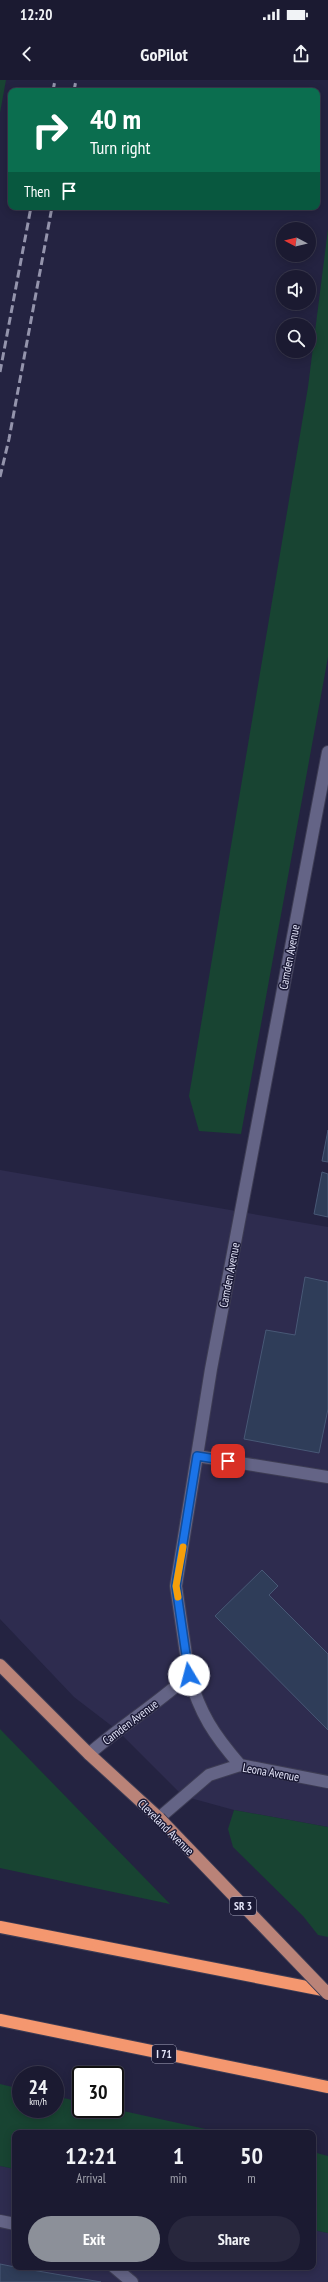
<!DOCTYPE html>
<style>
:root{--surface:#1b1a31;--page:#28273d;--text:#f1f3f6;--muted:#a0a1ab;--line:#39384d;--accent:#8c9099}
body{margin:0;font-family:"PT Sans Narrow",sans-serif;background:var(--page);color:var(--text);height:100vh;display:flex;flex-direction:column;font-size:15px;white-space:nowrap}
*{box-sizing:border-box;margin:0}
p{font-size:13px;color:var(--muted)}
.icon{flex:none;width:22px;height:22px;fill:none;stroke:currentColor;stroke-width:2;stroke-linecap:round;stroke-linejoin:round}
.map{position:relative;flex:1;overflow:hidden}
.sheet{position:absolute;left:12px;top:2050px;width:304px;height:140px;display:flex;flex-direction:column;background:var(--surface);border-radius:8px;box-shadow:0 2px 10px #0003,0 0 0 1px var(--line)}
.sheet>*{flex:none}
.banner{position:absolute;left:8px;top:8px;width:312px;height:122px;border-radius:8px;box-shadow:0 2px 10px #0003,0 0 0 1px var(--line);background:#0b6e4f;color:#fff;overflow:hidden}
.needle{width:26px;rotate:277deg}
.fabs{position:absolute;left:276px;top:142px;display:grid;gap:8px}
.fabs a{display:grid;place-items:center;width:40px;height:40px;border-radius:50%;background:var(--surface);box-shadow:0 2px 10px #0003,0 0 0 1px var(--line);font-size:20px}
.speed{position:absolute;left:12px;top:1986px;display:flex;gap:8px;font-size:20px;font-weight:700;text-align:center}
.speed>*{display:grid;place-content:center;width:52px;height:52px;border-radius:50%;background:var(--surface);box-shadow:0 2px 10px #0003,0 0 0 1px var(--line);line-height:1}
.speed small{font-size:10px;font-weight:400}
.speed .limit{border:2px solid #111;border-radius:6px;background:#fff;color:#111}
.pin{position:absolute;display:grid;place-items:center;width:34px;height:34px;color:#fff;margin:-17px;border-radius:8px;box-shadow:0 2px 6px #0006}
.me{position:absolute;width:44px;margin:-22px;rotate:352deg;stroke-linejoin:round;filter:drop-shadow(0 0 3px #0008)}
.turn{display:flex;align-items:center;gap:14px;height:84px;padding:0 16px;font-size:18px}
.turn .icon{width:52px;height:52px;stroke-width:2.5}
.turn b{display:block;font-size:28px;line-height:34px}
.then{display:flex;align-items:center;height:38px;padding:0 16px;background:#0003;gap:8px;font-size:15px}
.eta{display:flex;justify-content:space-evenly;align-items:center;height:68px;text-align:center}
.eta b{font-size:24px;font-weight:700;line-height:28px}
.cta{display:flex;gap:8px;margin-top:auto;padding:8px 16px}
.cta a{flex:1;height:46px;border-radius:24px;background:var(--accent);color:#fff;font-size:16px;font-weight:700;line-height:46px;text-align:center}
.cta a+a{background:var(--page);color:var(--text)}
.status{display:flex;justify-content:space-between;align-items:center;height:28px;padding:0 20px;background:var(--surface);direction:ltr}
.status svg{height:11px;fill:currentColor}
header{display:flex;justify-content:space-between;align-items:center;height:52px;padding:0 16px;background:var(--surface);font-size:18px;font-weight:700}
.map>svg:first-child{display:block}
.built{fill:#2e2c4f}
.green{fill:#184432}
.building{fill:#2f3d59;stroke:#485876}
.lines{fill:none;stroke-linecap:round;stroke-linejoin:round}
.minor-casing{stroke:#3d3c54;stroke-width:14}
.major-casing{stroke:#3d3c54;stroke-width:14}
.highway-casing{stroke:#3d3c54;stroke-width:14}
.minor{stroke:#646486;stroke-width:12}
.major{stroke:#ba8378;stroke-width:12}
.highway{stroke:#f4976f;stroke-width:12}
.rail{stroke:#9494ac;stroke-width:3;stroke-dasharray:8 4;stroke-linecap:butt}
.major-bridge-casing{stroke:#3d3c54;stroke-width:14;stroke-linecap:butt}
.major-bridge{stroke:#ba8378;stroke-width:12}
.route-casing{stroke:#114b97;stroke-width:10}
.route{stroke:#1a73e8;stroke-width:7}
.slow{stroke:#f59e0b;stroke-width:7}
.labels{text-anchor:middle;dominant-baseline:central;stroke-width:3;stroke-linejoin:round;paint-order:stroke}
.shield{fill:#1b1a36;stroke:#a7a7be;stroke-width:1}
.shield-label{font-size:11px;font-weight:bold;fill:#e3e4f8}
.street-label{font-size:12px;fill:#e3e4f8;stroke:#1b1a36}
</style>
<div class="status"><b>12:20</b><svg viewBox="0 0 49 12"><path d="M0 12V9h3v3zM5 12V6h3v6zM10 12V3h3v9zM15 12V0h3v12zM26 1h20v11H26zM47 4h2v5h-2z"/></svg></div>
<header><svg class="icon" aria-label="back" viewBox="0 0 24 24"><path d="M15 5l-7 7 7 7"/></svg>GoPilot<svg class="icon" aria-label="share" viewBox="0 0 24 24"><path d="M12 15V3M7 8l5-5 5 5M5 13v7h14v-7"/></svg></header>
<div class="map">
<svg width="328" height="2202" viewBox="0 0 328 2202">
<rect width="100%" height="100%" fill="#242341"/>
<!-- built -->
<path class="built" d="M0 1090 328 1147V1747L234 1730 183 1716 117 1650 74 1617 0 1539Z
M0 2086 15 2089V2187H313V2150L328 2153V2202H0Z"/>
<!-- green -->
<path class="green" d="M0 0H6L0 33Z
M328 149V577L241 1054 199 1051 189 1016 308 307Z
M0 1649 170 1824 0 1788Z
M234 1730 328 1747V1857L318 1855 303 1836 233 1767 228 1749Z
M0 2004 21 2009V2029H55V2016L81 2022V2029H114L224 2053H15V2089L0 2086Z
M313 2072 328 2076V2153L313 2150Z"/>
<!-- building -->
<path class="building" d="M328 1050V1082L322 1081Z
M322 1092 328 1094V1137L314 1134Z
M305 1197 328 1202V1329L319 1373 244 1359 266 1250 295 1255Z
M262 1490 278 1506 269 1515 328 1574V1650L215 1536Z
M0 2184 15 2187 101 2202H0Z"/>
<g class="lines">
<defs>
<path id="minor" d="M197 1376 328 1397
M189 1595C200 1634 214 1655 240 1685
M89 1674C121 1646 157 1624 189 1595L176 1506 211 1289 328 672
M159 1738 209 1695 240 1685 328 1702
M0 2141 15 2144
M114 2187 132 2202"/>
<path id="major" d="M0 1585 89 1674 159 1738"/>
<path id="highway" d="M0 1847 328 1911
M0 1940 328 2007"/>
</defs>
<!-- minor casing -->
<use href="#minor" class="minor-casing"/>
<!-- major casing -->
<use href="#major" class="major-casing"/>
<!-- highway casing -->
<use href="#highway" class="highway-casing"/>
<!-- minor -->
<use href="#minor" class="minor"/>
<!-- major -->
<use href="#major" class="major"/>
<!-- highway -->
<use href="#highway" class="highway"/>
<!-- rail -->
<path class="rail" d="M53 11 55 0
M74 11 76 0
M0 292 31 127
M0 397 9 359 52 127"/>
<defs>
<path id="major-bridge" d="M159 1738 328 1914"/>
</defs>
<!-- major-bridge casing -->
<use href="#major-bridge" class="major-bridge-casing"/>
<!-- major-bridge -->
<use href="#major-bridge" class="major-bridge"/>
</g>
<g class="lines">
<defs>
<path id="route" d="M189 1595 176 1506 197 1376 228 1381"/>
</defs>
<!-- route casing -->
<use href="#route" class="route-casing"/>
<!-- route -->
<use href="#route" class="route"/>
<!-- slow -->
<path class="slow" d="M178 1517 176 1506 183 1467"/>
</g>
<g class="labels">
<!-- shield labels -->
<g class="shield">
<rect x="230" y="1817" width="26" height="18" rx="3"/>
<rect x="152" y="1965" width="24" height="18" rx="3"/>
</g>
<g class="shield-label">
<text x="243" y="1826">SR 3</text>
<text x="164" y="1974">I 71</text>
</g>
<!-- street labels -->
<g class="street-label">
<text transform="translate(289 877) rotate(-79)">Camden Avenue</text>
<text transform="translate(229 1195) rotate(-79)">Camden Avenue</text>
<text transform="translate(130 1642) rotate(-37)">Camden Avenue</text>
<text transform="translate(271 1692) rotate(10)">Leona Avenue</text>
<text transform="translate(166 1747) rotate(45)">Cleveland Avenue</text>
</g>
</g>
</svg>
<div class="fabs">
<a><svg class="needle" viewBox="-14 -14 28 28"><path d="M0-13l5 13h-10z" fill="#e53935"/><path d="M0 13l5-13h-10z" fill="#a0a1ab"/></svg></a>
<a><svg class="icon" aria-label="sound" viewBox="0 0 24 24"><path d="M4 9h4l5-4v14l-5-4H4zM17 9q2 3 0 6"/></svg></a>
<a><svg class="icon" aria-label="search" viewBox="0 0 24 24"><circle cx="10" cy="10" r="6"/><path d="M15 15l6 6"/></svg></a>
</div>
<div class="speed"><div>24<small>km/h</small></div><div class="limit">30</div></div>
<div class="pin" style="left:228px;top:1381px;background:#d93025"><svg class="icon" aria-label="arrive" viewBox="0 0 24 24"><path d="M6 21V4h12l-3 4 3 4H6"/></svg></div>
<svg class="me" style="left:189px;top:1595px" viewBox="-20 -20 40 40"><circle r="19" fill="#fff"/><path d="M0-13L10 11 0 6-10 11z" fill="#1a73e8"/></svg>
<div class="banner">
<div class="turn"><svg class="icon" aria-label="right" viewBox="0 0 24 24"><path d="M7 20v-9h11M14 6l5 5-5 5"/></svg><div><b>40 m</b>Turn right</div></div>
<div class="then">Then<svg class="icon" aria-label="arrive" viewBox="0 0 24 24"><path d="M6 21V4h12l-3 4 3 4H6"/></svg></div>
</div>
<section class="sheet">
<div class="eta">
<div><b>12:21</b><p>Arrival</p></div>
<div><b>1</b><p>min</p></div>
<div><b>50</b><p>m</p></div>
</div>
<div class="cta"><a>Exit</a><a>Share</a></div>
</section>
</div>
